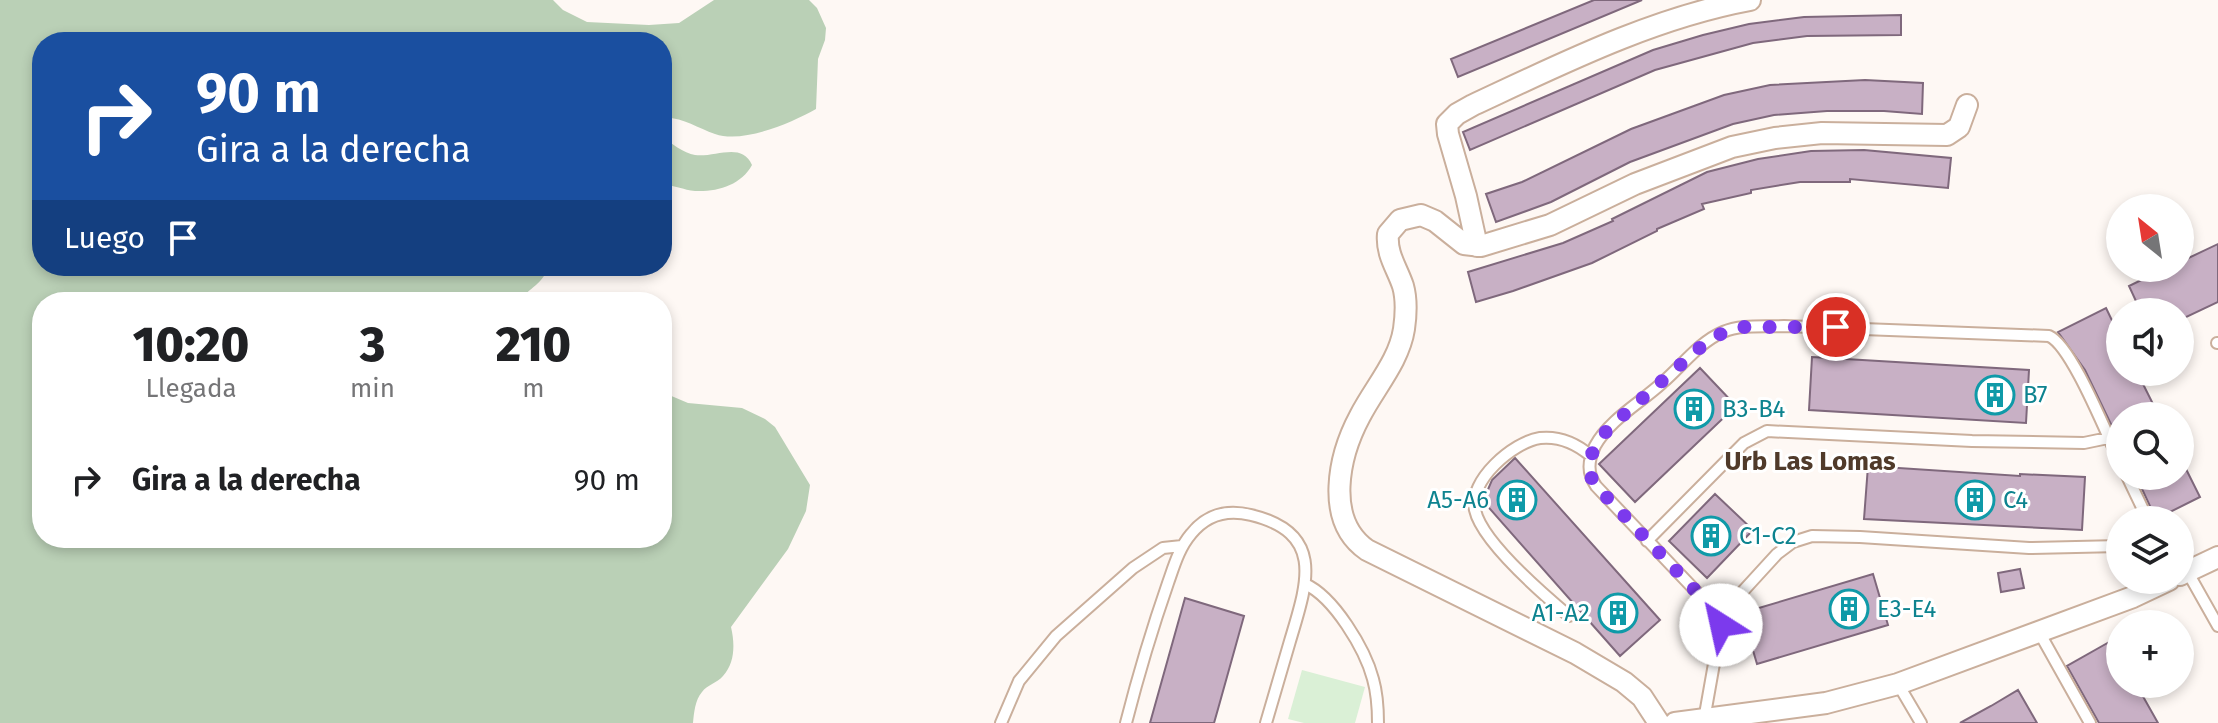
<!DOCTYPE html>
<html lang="es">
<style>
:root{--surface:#fff;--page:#f6f6f6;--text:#202124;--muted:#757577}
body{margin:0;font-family:"Fira Sans",sans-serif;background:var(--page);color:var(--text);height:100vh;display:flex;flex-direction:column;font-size:30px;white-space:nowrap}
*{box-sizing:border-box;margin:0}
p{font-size:26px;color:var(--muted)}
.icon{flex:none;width:44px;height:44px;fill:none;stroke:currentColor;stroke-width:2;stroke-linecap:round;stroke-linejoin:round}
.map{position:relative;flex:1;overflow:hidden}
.panel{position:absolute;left:32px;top:292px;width:640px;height:256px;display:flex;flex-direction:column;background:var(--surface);border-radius:32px;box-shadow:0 4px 12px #0003}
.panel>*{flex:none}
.hud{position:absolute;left:32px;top:32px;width:640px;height:244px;border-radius:32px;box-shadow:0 4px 12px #0003;background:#1a4fa0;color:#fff;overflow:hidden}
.needle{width:52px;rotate:330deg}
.tools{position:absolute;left:2106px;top:194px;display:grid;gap:16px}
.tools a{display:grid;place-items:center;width:88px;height:88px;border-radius:50%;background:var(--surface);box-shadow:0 4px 12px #0003;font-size:40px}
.pin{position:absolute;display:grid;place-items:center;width:68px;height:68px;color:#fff;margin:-34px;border:4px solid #fff;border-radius:50%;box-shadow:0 2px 8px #0007}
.me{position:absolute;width:88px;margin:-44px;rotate:325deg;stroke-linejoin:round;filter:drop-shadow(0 0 6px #0008)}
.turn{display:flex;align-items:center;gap:28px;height:168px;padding:0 32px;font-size:36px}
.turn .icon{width:104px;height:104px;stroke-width:2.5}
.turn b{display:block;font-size:56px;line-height:68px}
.then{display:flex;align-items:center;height:76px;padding:0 32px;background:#0003;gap:16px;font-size:30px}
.eta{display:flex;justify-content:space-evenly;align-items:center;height:136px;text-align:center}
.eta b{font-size:48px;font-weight:800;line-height:56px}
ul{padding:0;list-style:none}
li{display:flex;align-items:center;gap:24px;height:104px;padding:0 32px}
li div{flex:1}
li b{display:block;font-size:30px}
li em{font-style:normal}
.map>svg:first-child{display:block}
.green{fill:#daf0d6}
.forest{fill:#bad0b6}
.building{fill:#c8b0c5;stroke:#7f687c;stroke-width:2}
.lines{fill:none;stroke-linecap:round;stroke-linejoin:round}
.service-casing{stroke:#caaf9c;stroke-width:14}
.minor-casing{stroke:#caaf9c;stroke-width:24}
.service{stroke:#fff;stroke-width:10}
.minor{stroke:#fff;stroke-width:20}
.route{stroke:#7c3aed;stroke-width:14;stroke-dasharray:0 25.2}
.labels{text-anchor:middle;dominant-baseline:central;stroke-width:6;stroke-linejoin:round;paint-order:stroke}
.culture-label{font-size:24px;fill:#0d838f;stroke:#fff;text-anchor:start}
.neighbourhood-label{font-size:26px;font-weight:bold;fill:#503a2a;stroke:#fff}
</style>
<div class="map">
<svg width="2218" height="723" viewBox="0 0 2218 723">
<rect width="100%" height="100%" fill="#fef8f4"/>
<!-- green -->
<path class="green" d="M1302 670 1365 687 1355 723H1304L1288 719Z"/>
<!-- forest -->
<path class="forest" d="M0 0H553L563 10 587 22 649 25 679 23 714 0H809L817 8 826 28 825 40 818 59 816 109C791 123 743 144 715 134 697 128 681 116 662 118V42H42V266H548C545 283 528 288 519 302H42V538H662V392L688 403 742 408 765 419 775 427 810 485 806 511 788 549 731 627C735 644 735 663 723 676 717 683 707 685 702 692 695 700 694 713 693 723H0Z
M662 136C670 143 684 153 695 155 714 158 742 141 752 165 741 185 718 192 695 191 684 190 673 185 662 184Z"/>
<!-- building -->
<path class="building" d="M1594 0H1642L1458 77 1451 59Z
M1901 15V35L1807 36 1753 43 1655 70 1470 150 1463 132 1653 50 1703 35 1749 24 1804 17Z
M1865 80 1923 83 1922 114 1884 111H1827L1774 115 1733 124 1630 162 1551 202 1496 222 1486 194 1522 182 1631 129 1724 95 1770 85Z
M1864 150 1951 158 1948 188 1850 179V182H1800L1751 190V193L1702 204 1704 209 1657 229V231L1592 263 1513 291 1476 302 1468 272 1563 243 1613 221 1612 219 1707 172 1758 159 1811 151Z
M2218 244V302L2180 320V312H2141L2129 286 2166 268H2180V262Z
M2106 308 2120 337V372H2137L2159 416H2120V443L2085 370 2058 332Z
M1812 357 2029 370 2026 423 1809 410Z
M1700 368 1736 406 1635 502 1599 464Z
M2180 457 2200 497 2156 519 2136 476H2180Z
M1515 458 1660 620 1620 656 1483 501 1492 480Z
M1868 466 2020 476V474L2085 477 2082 530 1864 519Z
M1715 494 1753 530 1707 578 1669 541Z
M2020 569 2024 588 2001 592 1998 573Z
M1873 574 1888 625 1757 664 1742 613Z
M1185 598 1244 616 1218 709 1214 723H1150Z
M2111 641 2120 657V684H2136L2158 723H2099L2067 666Z
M2018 690 2037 723H1960L1991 706Z"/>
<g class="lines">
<defs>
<path id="service" d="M2217 343H2218
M2127 476 2148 520
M1647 541 1744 443 1767 431 1972 441 2084 443 2108 438
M2187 571 2218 626
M1305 584C1334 597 1365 649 1373 679 1377 693 1378 708 1378 723
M1723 613 1710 606 1596 486C1587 473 1588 461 1595 446 1609 420 1640 403 1662 383 1681 367 1699 342 1723 332 1741 324 1764 327 1784 326L2049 336C2072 346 2107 436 2120 462
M1569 616C1544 595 1482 542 1475 510 1468 481 1513 442 1540 438 1559 436 1577 444 1591 456
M2039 632 2090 723
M1898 684 1921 723
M1704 720 1723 613 1777 554 1793 542 1812 536 1860 537 2029 548 2120 546
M1001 723 1019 681 1056 636 1133 568 1163 548 1182 546
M1126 723C1138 676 1152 629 1168 583 1174 566 1179 548 1191 534 1207 514 1227 509 1251 515 1326 533 1307 584 1290 641 1282 668 1274 696 1266 723"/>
<path id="minor" d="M1477 246 1466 196 1448 134 1447 124 1457 114 1473 105C1563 63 1653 18 1750 0
M2180 575 2218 557
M1659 723 1642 697 1624 682 1575 653 1367 550C1324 520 1339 455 1360 416 1375 387 1399 361 1404 329 1406 315 1407 300 1403 286 1397 268 1386 254 1388 234L1400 220 1421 215 1435 221 1464 244 1481 246 1550 225 1635 184 1732 147 1775 138 1822 133 1947 135 1959 127 1967 105
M1675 723 1826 703 1898 684 2133 597 2169 580"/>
</defs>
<!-- service casing -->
<use href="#service" class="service-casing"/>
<!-- minor casing -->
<use href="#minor" class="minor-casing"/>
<!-- service -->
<use href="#service" class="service"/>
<!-- minor -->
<use href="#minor" class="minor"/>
</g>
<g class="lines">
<!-- route -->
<path class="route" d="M1721 625 1723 613 1710 606 1596 486C1581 465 1595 443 1611 426L1704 344 1724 332 1744 327H1836"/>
</g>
<!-- icons -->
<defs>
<symbol id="building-ring" viewBox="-11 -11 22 22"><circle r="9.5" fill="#fff" stroke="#0f9aa8" stroke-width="1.5"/><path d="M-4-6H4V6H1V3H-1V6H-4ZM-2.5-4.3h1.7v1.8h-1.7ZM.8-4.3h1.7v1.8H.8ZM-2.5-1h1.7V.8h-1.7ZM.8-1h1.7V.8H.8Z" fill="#0f9aa8"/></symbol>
</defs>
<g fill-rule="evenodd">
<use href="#building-ring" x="1973" y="373" width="44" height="44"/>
<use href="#building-ring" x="1672" y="387" width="44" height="44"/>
<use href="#building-ring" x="1495" y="478" width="44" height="44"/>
<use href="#building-ring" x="1953" y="478" width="44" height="44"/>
<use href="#building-ring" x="1689" y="514" width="44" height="44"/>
<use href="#building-ring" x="1827" y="587" width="44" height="44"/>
<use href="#building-ring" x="1596" y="591" width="44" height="44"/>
</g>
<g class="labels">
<!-- culture labels -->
<g class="culture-label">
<text x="2023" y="395">B7</text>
<text x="1722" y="409">B3-B4</text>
<text x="1489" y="500" text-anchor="end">A5-A6</text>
<text x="2003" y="500">C4</text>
<text x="1739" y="536">C1-C2</text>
<text x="1877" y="609">E3-E4</text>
<text x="1590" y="613" text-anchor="end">A1-A2</text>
</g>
<!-- neighbourhood labels -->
<g class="neighbourhood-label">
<text x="1810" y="461">Urb Las Lomas</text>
</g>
</g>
</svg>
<div class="tools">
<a><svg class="needle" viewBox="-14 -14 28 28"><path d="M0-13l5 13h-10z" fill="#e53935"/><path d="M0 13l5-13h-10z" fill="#757577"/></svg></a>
<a><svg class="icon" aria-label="sound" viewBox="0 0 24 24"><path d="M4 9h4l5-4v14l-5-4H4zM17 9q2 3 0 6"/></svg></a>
<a><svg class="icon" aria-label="search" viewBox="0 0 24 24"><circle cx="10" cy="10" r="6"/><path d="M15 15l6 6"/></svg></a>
<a><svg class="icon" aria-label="layers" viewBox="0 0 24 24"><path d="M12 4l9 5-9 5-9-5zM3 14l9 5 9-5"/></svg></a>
<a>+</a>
</div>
<div class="pin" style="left:1836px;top:327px;background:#d93025"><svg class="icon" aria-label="arrive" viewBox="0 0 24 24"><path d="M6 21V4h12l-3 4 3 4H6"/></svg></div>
<svg class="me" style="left:1721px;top:625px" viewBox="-20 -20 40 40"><circle r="19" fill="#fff"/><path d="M0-13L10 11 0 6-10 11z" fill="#7c3aed"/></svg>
<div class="hud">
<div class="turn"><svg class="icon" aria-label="right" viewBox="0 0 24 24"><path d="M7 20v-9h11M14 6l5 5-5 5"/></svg><div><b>90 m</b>Gira a la derecha</div></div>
<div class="then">Luego<svg class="icon" aria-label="arrive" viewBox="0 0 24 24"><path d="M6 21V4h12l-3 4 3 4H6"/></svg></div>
</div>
<section class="panel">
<div class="eta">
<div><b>10:20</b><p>Llegada</p></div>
<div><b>3</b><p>min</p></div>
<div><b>210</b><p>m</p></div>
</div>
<ul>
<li><svg class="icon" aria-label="right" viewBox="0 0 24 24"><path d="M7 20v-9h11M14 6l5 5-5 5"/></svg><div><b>Gira a la derecha</b></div><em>90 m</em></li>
</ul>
</section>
</div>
